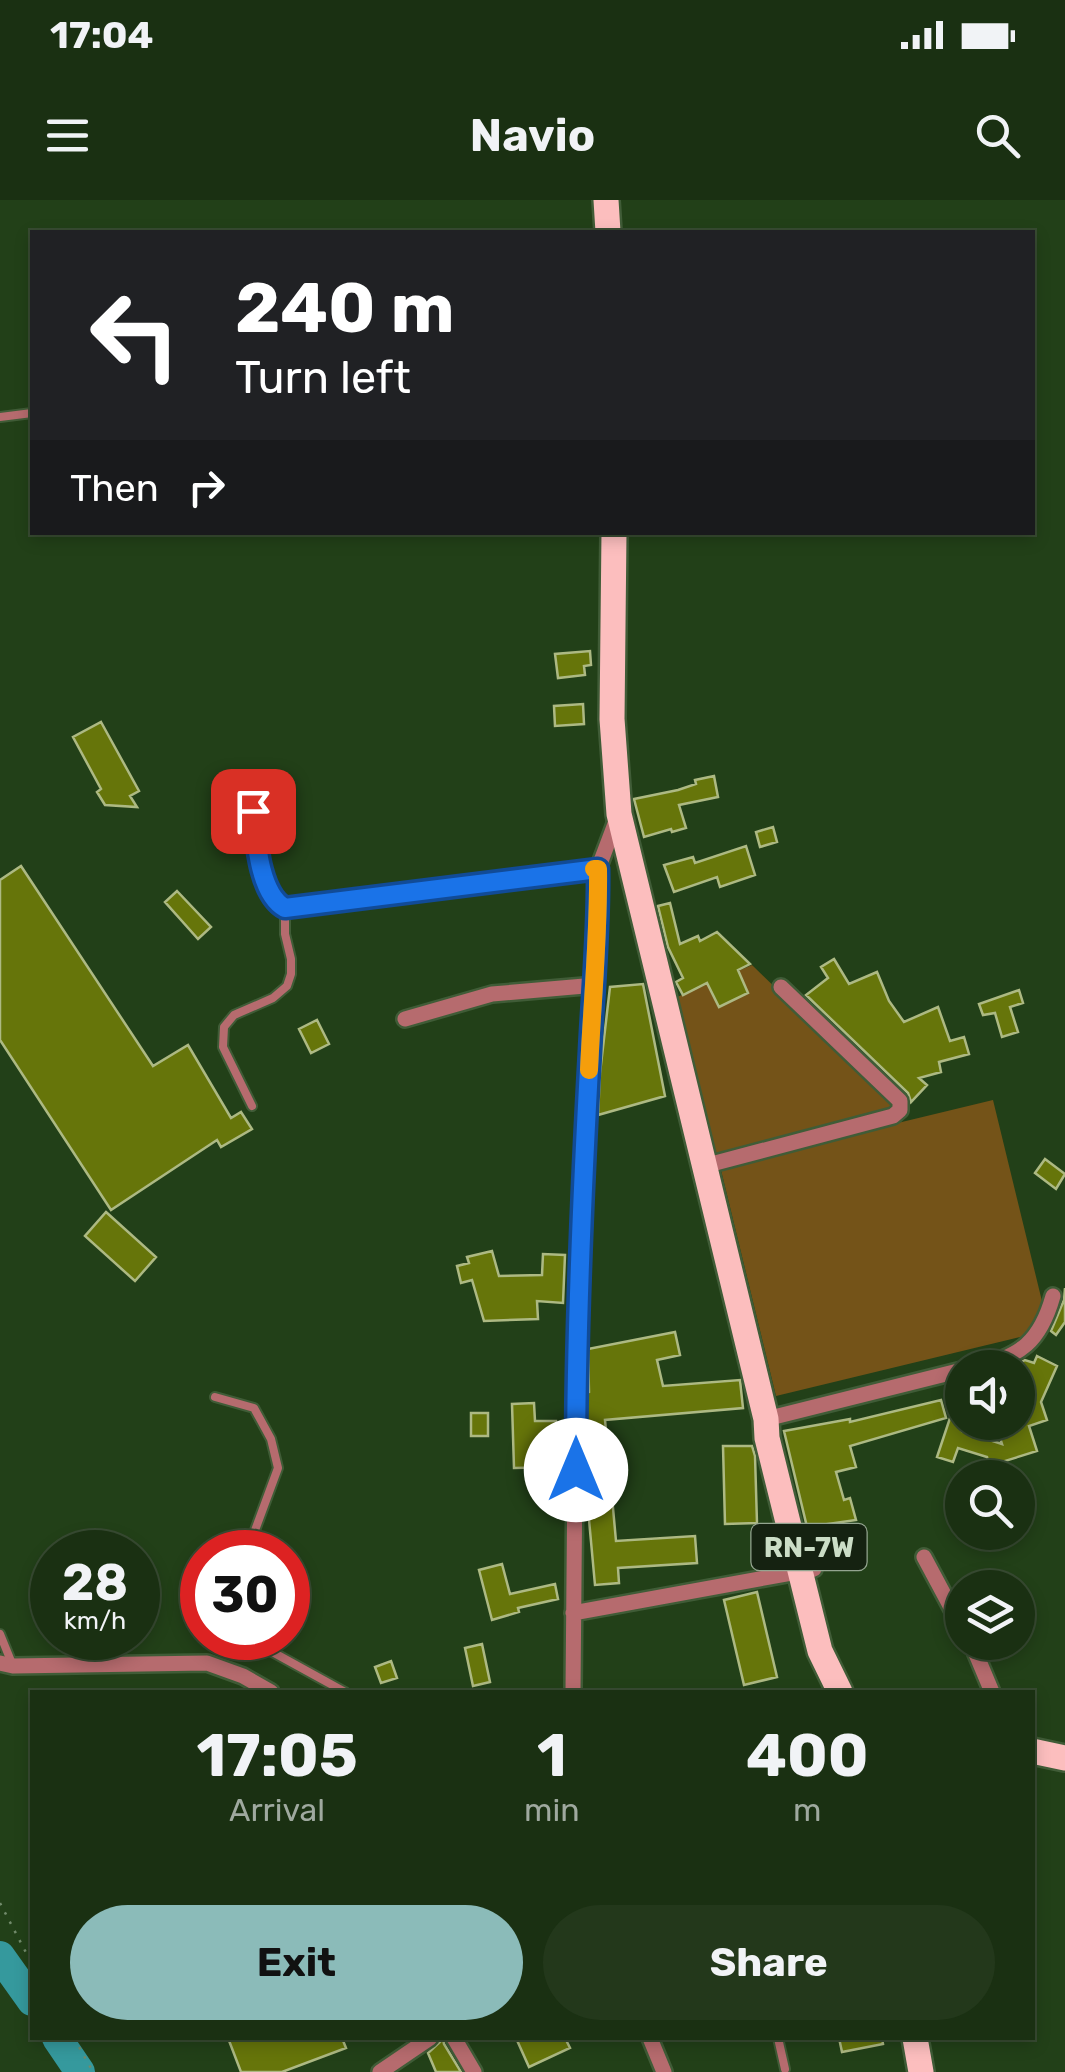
<!DOCTYPE html>
<style>
:root{--surface:#1a3012;--page:#23381b;--text:#f1f3f6;--muted:#9fa99f;--line:#384b32;--accent:#8bbbb9}
body{margin:0;font-family:Rubik,sans-serif;background:var(--page);color:var(--text);height:100vh;display:flex;flex-direction:column;font-size:38px;white-space:nowrap}
*{box-sizing:border-box;margin:0}
p{font-size:32px;color:var(--muted)}
.icon{flex:none;width:55px;height:55px;fill:none;stroke:currentColor;stroke-width:2;stroke-linecap:round;stroke-linejoin:round}
.map{position:relative;flex:1;overflow:hidden}
.side{position:absolute;left:30px;top:1490px;width:1005px;height:350px;display:flex;flex-direction:column;background:var(--surface);border-radius:0px;box-shadow:0 5px 15px #0003,0 0 0 2px var(--line)}
.side>*{flex:none}
.hud{position:absolute;left:30px;top:30px;width:1005px;height:305px;border-radius:0px;box-shadow:0 5px 15px #0003,0 0 0 2px var(--line);background:#202124;color:#fff;overflow:hidden}
.fabs{position:absolute;left:945px;top:1150px;display:grid;gap:20px}
.fabs a{display:grid;place-items:center;width:90px;height:90px;border-radius:50%;background:var(--surface);box-shadow:0 5px 15px #0003,0 0 0 2px var(--line);font-size:50px}
.speed{position:absolute;left:30px;top:1330px;display:flex;gap:20px;font-size:50px;font-weight:700;text-align:center}
.speed>*{display:grid;place-content:center;width:130px;height:130px;border-radius:50%;background:var(--surface);box-shadow:0 5px 15px #0003,0 0 0 2px var(--line);line-height:1}
.speed small{font-size:25px;font-weight:400}
.speed .limit{border:15px solid #d22;background:#fff;color:#111}
.pin{position:absolute;display:grid;place-items:center;width:85px;height:85px;color:#fff;margin:-42px;border-radius:20px;box-shadow:0 5px 15px #0006}
.me{position:absolute;width:110px;margin:-55px;rotate:0deg;stroke-linejoin:round;filter:drop-shadow(0 0 8px #0008)}
.turn{display:flex;align-items:center;gap:35px;height:210px;padding:0 40px;font-size:45px}
.turn .icon{width:130px;height:130px;stroke-width:2.5}
.turn b{display:block;font-size:70px;line-height:85px}
.then{display:flex;align-items:center;height:95px;padding:0 40px;background:#0003;gap:20px;font-size:38px}
.eta{display:flex;justify-content:space-evenly;align-items:center;height:170px;text-align:center}
.eta b{font-size:60px;font-weight:700;line-height:70px}
.primary-button{display:flex;gap:20px;margin-top:auto;padding:20px 40px}
.primary-button a{flex:1;height:115px;border-radius:60px;background:var(--accent);color:#111;font-size:40px;font-weight:700;line-height:115px;text-align:center}
.primary-button a+a{background:var(--page);color:var(--text)}
.status{display:flex;justify-content:space-between;align-items:center;height:70px;padding:0 50px;background:var(--surface);direction:ltr}
.status svg{height:28px;fill:currentColor}
header{display:flex;justify-content:space-between;align-items:center;height:130px;padding:0 40px;background:var(--surface);font-size:45px;font-weight:700}
.map>svg:first-child{display:block}
.green{fill:#745318}
.lines{fill:none;stroke-linecap:round;stroke-linejoin:round}
.river{stroke:#35999d;stroke-width:30}
.building{fill:#66750a;stroke:#adb983;stroke-width:2.5}
.lane-casing{stroke:#405c37;stroke-width:12}
.street-casing{stroke:#405c37;stroke-width:20}
.primary-casing{stroke:#405c37;stroke-width:30}
.path{stroke:#728b6b;stroke-width:2.5;stroke-dasharray:2.5 8;stroke-linecap:butt}
.lane{stroke:#b66b6e;stroke-width:8}
.street{stroke:#b66b6e;stroke-width:15}
.primary{stroke:#fcbebe;stroke-width:25}
.route-casing{stroke:#114b97;stroke-width:25}
.route{stroke:#1a73e8;stroke-width:18}
.slow{stroke:#f59e0b;stroke-width:18}
.labels{text-anchor:middle;dominant-baseline:central;stroke-width:9;stroke-linejoin:round;paint-order:stroke}
.shield{fill:#152211;stroke:#94a590;stroke-width:2.5}
.shield-label{font-size:28px;font-weight:bold;fill:#cbddc6}
</style>
<div class="status"><b>17:04</b><svg viewBox="0 0 49 12"><path d="M0 12V9h3v3zM5 12V6h3v6zM10 12V3h3v9zM15 12V0h3v12zM26 1h20v11H26zM47 4h2v5h-2z"/></svg></div>
<header><svg class="icon" aria-label="menu" viewBox="0 0 24 24"><path d="M4 6h16M4 12h16M4 18h16"/></svg>Navio<svg class="icon" aria-label="search" viewBox="0 0 24 24"><circle cx="10" cy="10" r="6"/><path d="M15 15l6 6"/></svg></header>
<div class="map">
<svg width="1065" height="1872" viewBox="0 0 1065 1872">
<rect width="100%" height="100%" fill="#224018"/>
<!-- green -->
<path class="green" d="M752 765 891 900V914L709 961 668 801Z
M993 900 1049 1130 776 1196 720 966Z"/>
<g class="lines">
<!-- river -->
<path class="river" d="M0 1756 32 1801
M57 1838 80 1872"/>
</g>
<!-- building -->
<path class="building" d="M590 451 591 465 584 466 585 475 558 478 555 454Z
M583 504 584 524 555 526 554 506Z
M101 522 139 591 130 596 137 607 105 605 97 592 101 589 73 537Z
M714 576 718 597 679 605 686 628 672 632 671 629 644 637 634 599 678 590 696 584 695 580Z
M773 627 777 642 760 647 756 632Z
M746 646 755 675 720 687 717 677 674 692 664 665 693 657 695 663Z
M21 666 153 866 188 845 231 918 241 912 252 929 221 947 217 940 111 1010 0 840V680Z
M177 691 211 727 198 739 165 702Z
M670 703 680 744 698 736 700 741 717 732 750 764 738 770 748 793 719 807 707 783 683 795 676 782 683 778 668 747 658 706Z
M834 759 849 784 877 772 889 801 904 822 938 807 950 841 964 837 969 854 939 862 941 872 919 878 927 885 911 902 908 893 806 795 828 778 821 767Z
M643 784 665 896 598 915 600 873 610 787Z
M1019 790 1023 803 1010 807 1018 832 1002 837 995 813 983 815 979 804Z
M317 820 329 844 311 853 299 829Z
M1045 959 1065 974 1056 989 1035 973Z
M106 1012 156 1057 135 1081 85 1036Z
M492 1051 499 1076 542 1075 543 1054 565 1055 563 1103 537 1101 538 1119 484 1121 472 1080 461 1083 457 1066 469 1063 467 1057Z
M1065 1088V1122L1056 1135 1051 1131 1064 1100Z
M675 1132 680 1155 657 1160 663 1186 740 1180 743 1208 605 1220 616 1341 695 1336 697 1363 618 1368 619 1383 595 1385 586 1287 587 1193 589 1192 588 1149Z
M1037 1156 1057 1166 1041 1202 1047 1220 1029 1226 1037 1251 989 1266 987 1257 958 1248 953 1262 937 1257 960 1188 962 1189V1231L1002 1244 995 1222H1018V1164L1025 1160 1034 1163Z
M941 1200 946 1218 850 1246 856 1267 836 1272 844 1300 850 1298 856 1320 807 1327 784 1231 850 1219V1222Z
M534 1203 535 1221H556L557 1267 514 1268 512 1204Z
M471 1213H488V1236H471Z
M723 1246H752L755 1256 757 1323 725 1324Z
M502 1364 510 1394 555 1384 558 1399 518 1408 519 1412 492 1420 479 1370Z
M757 1392 777 1477 744 1485 724 1400Z
M482 1444 490 1482 473 1486 465 1448Z
M391 1461 397 1478 381 1483 375 1467Z
M228 1838H342L346 1848 282 1872H241Z
M516 1838H565L570 1848 529 1867Z
M839 1838H882L883 1844 842 1852Z
M443 1839 444 1844 461 1872H436L428 1853Z"/>
<g class="lines">
<defs>
<path id="lane" d="M0 217 32 213
M252 906 223 847 224 827 234 815 273 798 287 786 291 774V759L285 734V708
M215 1197 254 1208 271 1239 278 1268 247 1352
M0 1434 13 1466
M247 1438 345 1492
M778 1838 785 1869"/>
<path id="street" d="M253 611C256 638 259 694 285 708L598 669
M405 819 492 794 596 785
M704 966 893 916 900 910V901L781 787
M975 1168C1021 1156 1040 1142 1053 1096
M766 1219 962 1170
M924 1357 962 1428
M573 1413 814 1369
M971 1442 992 1492
M0 1463 13 1466 207 1463 243 1476 271 1492
M573 1492 576 1155 590 847 596 785 598 669 618 616
M454 1838 474 1872
M650 1838 664 1872
M380 1872 430 1838"/>
<path id="primary" d="M606 0 608 32
M614 332 612 519 619 614 766 1219 767 1238 820 1451 840 1492
M1032 1551 1065 1558
M915 1838 921 1872"/>
</defs>
<!-- lane casing -->
<use href="#lane" class="lane-casing"/>
<!-- street casing -->
<use href="#street" class="street-casing"/>
<!-- primary casing -->
<use href="#primary" class="primary-casing"/>
<!-- path -->
<path class="path" d="M0 1703 32 1764
M74 1838 93 1872"/>
<!-- lane -->
<use href="#lane" class="lane"/>
<!-- street -->
<use href="#street" class="street"/>
<!-- primary -->
<use href="#primary" class="primary"/>
</g>
<g class="lines">
<defs>
<path id="route" d="M253 611C256 639 259 694 285 708L598 669C599 730 593 790 590 851 582 991 576 1130 576 1270"/>
</defs>
<!-- route casing -->
<use href="#route" class="route-casing"/>
<!-- route -->
<use href="#route" class="route"/>
<!-- slow -->
<path class="slow" d="M589 870C592 803 599 736 598 669H594"/>
</g>
<g class="labels">
<!-- shield labels -->
<rect class="shield" x="751.5" y="1324" width="115" height="46" rx="8"/>
<g class="shield-label">
<text x="809" y="1347">RN-7W</text>
</g>
</g>
</svg>
<div class="fabs">
<a><svg class="icon" aria-label="sound" viewBox="0 0 24 24"><path d="M4 9h4l5-4v14l-5-4H4zM17 9q2 3 0 6"/></svg></a>
<a><svg class="icon" aria-label="search" viewBox="0 0 24 24"><circle cx="10" cy="10" r="6"/><path d="M15 15l6 6"/></svg></a>
<a><svg class="icon" aria-label="layers" viewBox="0 0 24 24"><path d="M12 4l9 5-9 5-9-5zM3 14l9 5 9-5"/></svg></a>
</div>
<div class="speed"><div>28<small>km/h</small></div><div class="limit">30</div></div>
<div class="pin" style="left:253px;top:611px;background:#d93025"><svg class="icon" aria-label="arrive" viewBox="0 0 24 24"><path d="M6 21V4h12l-3 4 3 4H6"/></svg></div>
<svg class="me" style="left:576px;top:1270px" viewBox="-20 -20 40 40"><circle r="19" fill="#fff"/><path d="M0-13L10 11 0 6-10 11z" fill="#1a73e8"/></svg>
<div class="hud">
<div class="turn"><svg class="icon" aria-label="left" viewBox="0 0 24 24"><path d="M17 20v-9H6M10 6l-5 5 5 5"/></svg><div><b>240 m</b>Turn left</div></div>
<div class="then">Then<svg class="icon" aria-label="right" viewBox="0 0 24 24"><path d="M7 20v-9h11M14 6l5 5-5 5"/></svg></div>
</div>
<section class="side">
<div class="eta">
<div><b>17:05</b><p>Arrival</p></div>
<div><b>1</b><p>min</p></div>
<div><b>400</b><p>m</p></div>
</div>
<div class="primary-button"><a>Exit</a><a>Share</a></div>
</section>
</div>
